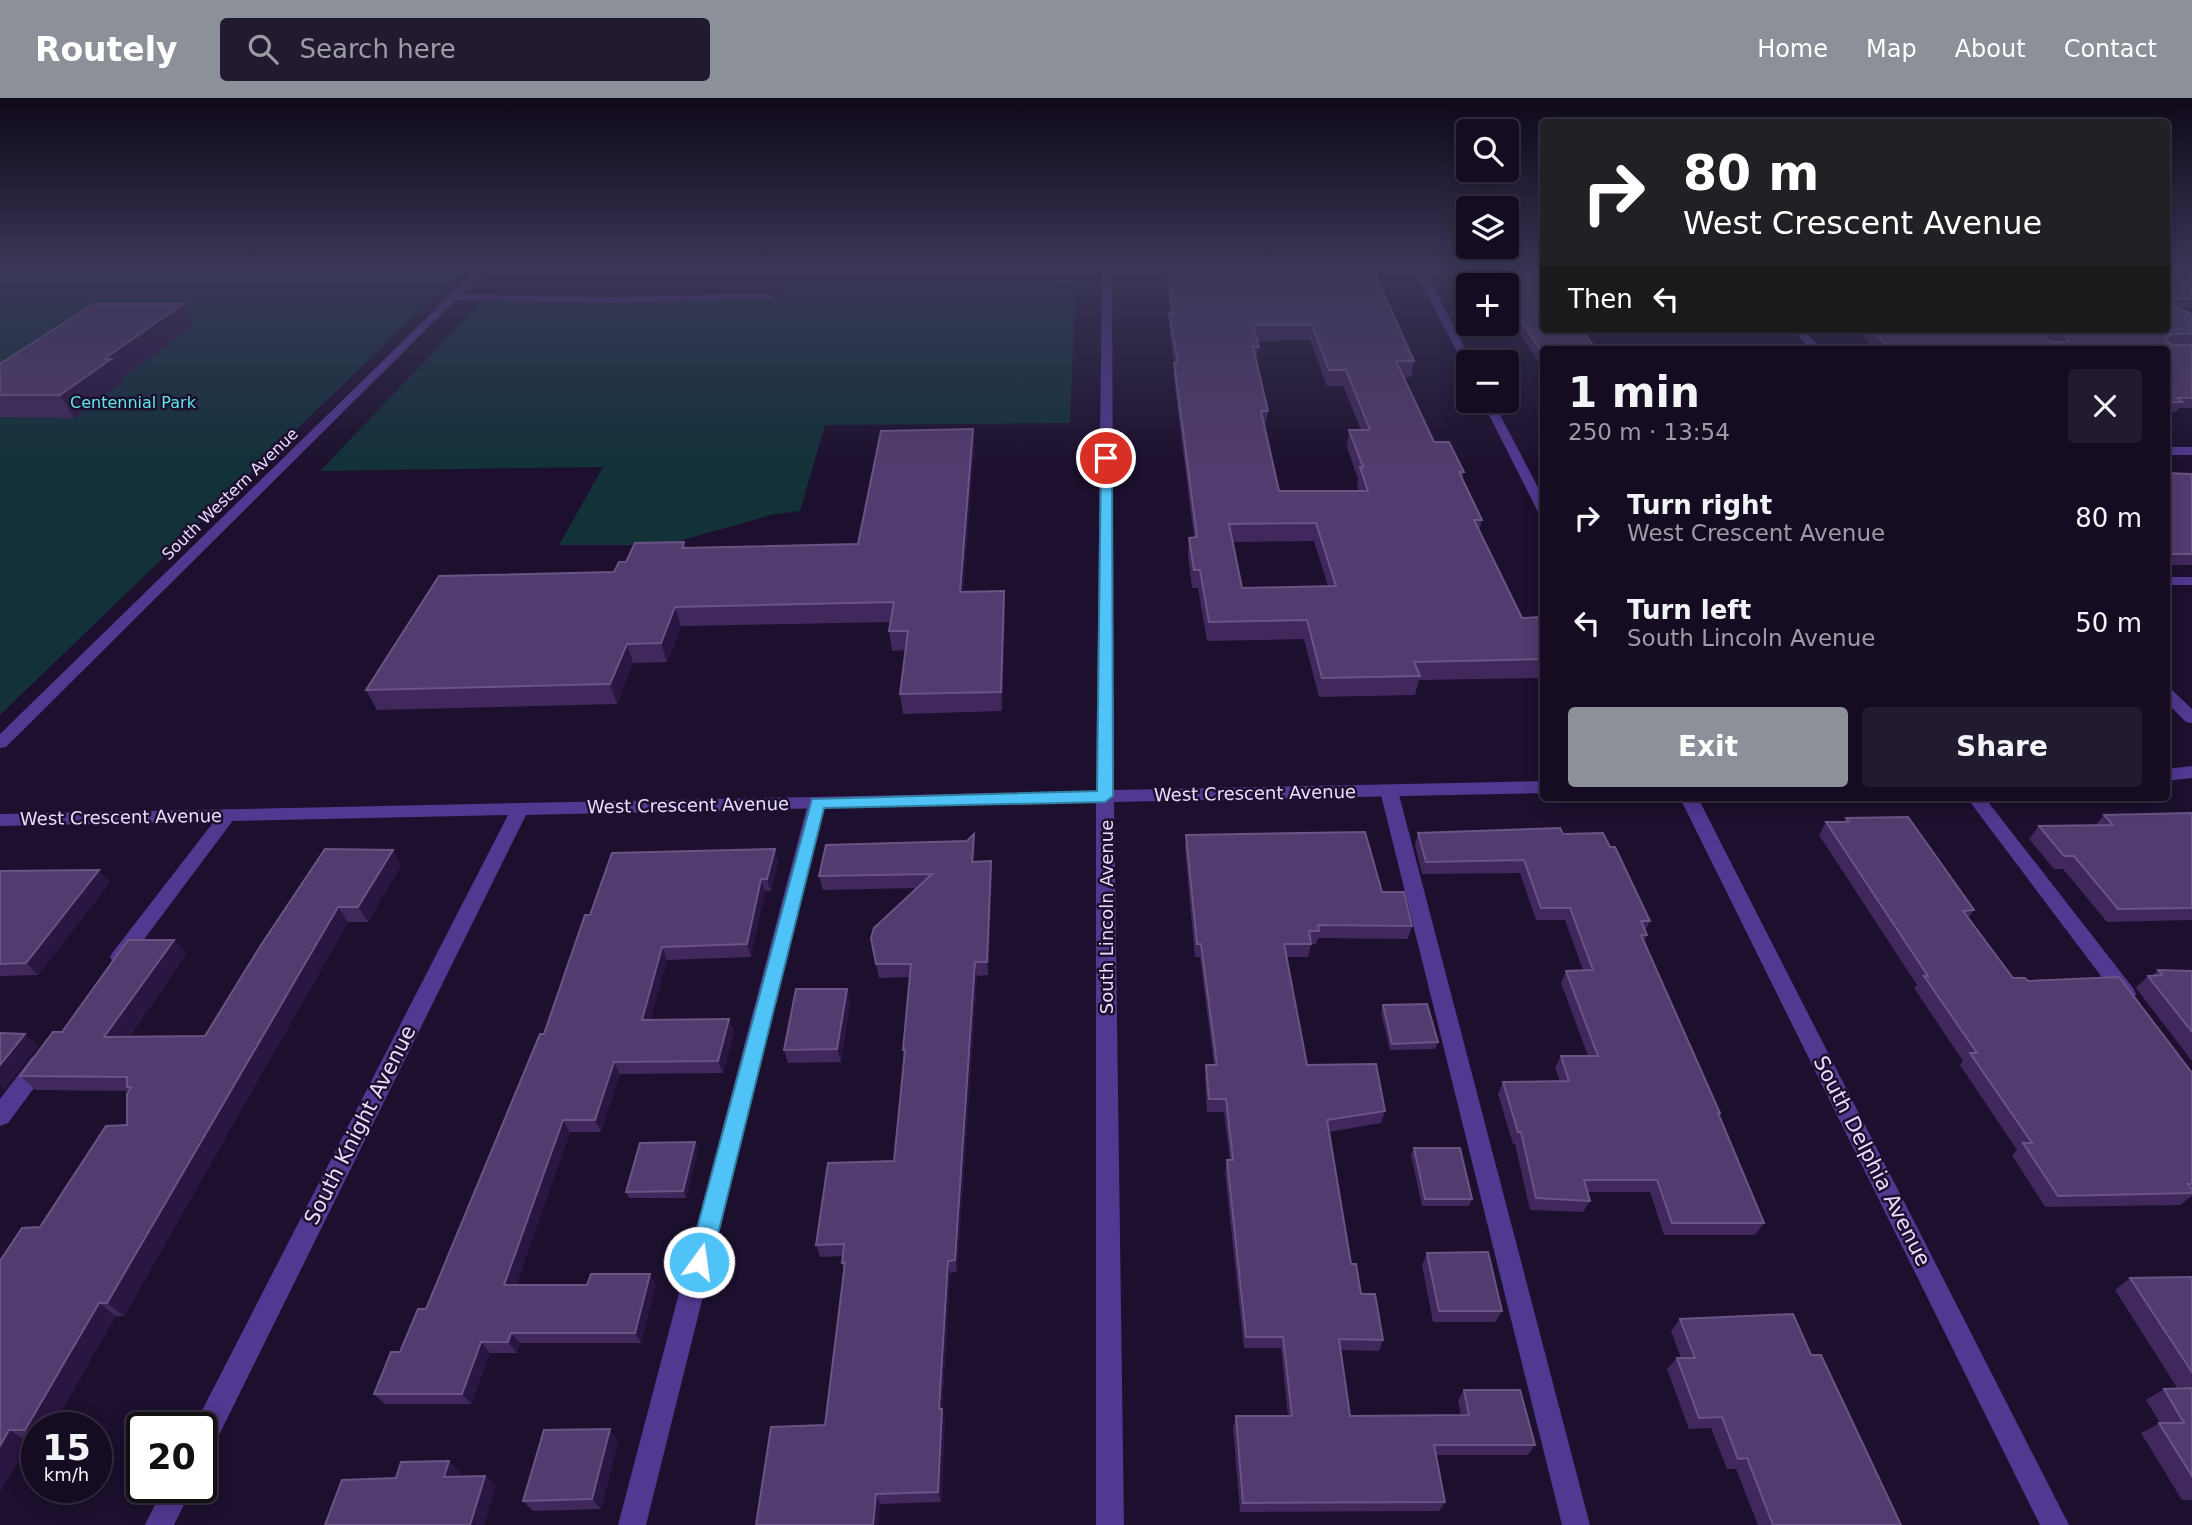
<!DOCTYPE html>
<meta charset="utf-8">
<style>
:root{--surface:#150c22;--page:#221a2f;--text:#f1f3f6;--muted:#9d9ba5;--line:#342c40;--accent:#8c9099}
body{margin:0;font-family:"DejaVu Sans",sans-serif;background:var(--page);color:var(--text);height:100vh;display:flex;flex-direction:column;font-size:26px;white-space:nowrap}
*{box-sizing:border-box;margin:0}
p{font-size:23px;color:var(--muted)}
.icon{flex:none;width:38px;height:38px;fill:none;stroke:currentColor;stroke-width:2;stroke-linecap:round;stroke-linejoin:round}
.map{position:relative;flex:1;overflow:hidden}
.sheet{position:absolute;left:1540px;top:248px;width:630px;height:455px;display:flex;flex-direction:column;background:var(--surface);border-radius:7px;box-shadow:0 4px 18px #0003,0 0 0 2px var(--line)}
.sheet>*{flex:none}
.guide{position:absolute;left:1540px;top:21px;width:630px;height:214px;border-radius:7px;box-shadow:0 4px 18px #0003,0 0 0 2px var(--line);background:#202124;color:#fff;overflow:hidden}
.controls{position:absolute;left:1456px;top:21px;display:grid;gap:14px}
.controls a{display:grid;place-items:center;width:63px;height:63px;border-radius:7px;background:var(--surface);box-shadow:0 4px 18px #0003,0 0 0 2px var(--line);font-size:35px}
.speed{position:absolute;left:21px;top:1314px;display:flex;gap:14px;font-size:35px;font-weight:700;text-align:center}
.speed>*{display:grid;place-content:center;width:91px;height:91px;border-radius:50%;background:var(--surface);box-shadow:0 4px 18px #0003,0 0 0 2px var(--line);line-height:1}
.speed small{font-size:18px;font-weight:400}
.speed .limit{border:4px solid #111;border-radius:10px;background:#fff;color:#111}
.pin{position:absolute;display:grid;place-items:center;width:60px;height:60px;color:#fff;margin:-30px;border:4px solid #fff;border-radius:50%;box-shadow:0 2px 7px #0007}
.me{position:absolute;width:77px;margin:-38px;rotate:14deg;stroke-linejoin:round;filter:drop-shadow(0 0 5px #0008)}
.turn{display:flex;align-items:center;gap:24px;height:147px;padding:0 28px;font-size:32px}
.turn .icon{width:91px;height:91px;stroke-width:2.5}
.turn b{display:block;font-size:49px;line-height:60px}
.then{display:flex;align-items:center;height:66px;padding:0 28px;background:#0003;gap:14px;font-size:26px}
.round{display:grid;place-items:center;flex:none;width:74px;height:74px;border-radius:7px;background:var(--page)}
.head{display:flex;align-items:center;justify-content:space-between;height:119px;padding:0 28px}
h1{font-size:42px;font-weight:600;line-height:52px}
.action{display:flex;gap:14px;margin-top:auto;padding:14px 28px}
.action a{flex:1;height:80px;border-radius:7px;background:var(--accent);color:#fff;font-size:28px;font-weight:600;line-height:80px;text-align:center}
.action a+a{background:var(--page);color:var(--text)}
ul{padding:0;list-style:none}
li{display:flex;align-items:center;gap:21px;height:105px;padding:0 28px}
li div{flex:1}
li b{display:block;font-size:26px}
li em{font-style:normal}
header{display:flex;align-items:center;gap:42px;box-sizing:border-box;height:98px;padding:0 35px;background:var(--accent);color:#fff}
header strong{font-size:33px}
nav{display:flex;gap:38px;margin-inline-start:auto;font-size:24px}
.search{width:490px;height:63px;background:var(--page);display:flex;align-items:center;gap:18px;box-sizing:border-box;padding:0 24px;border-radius:7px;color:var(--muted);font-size:26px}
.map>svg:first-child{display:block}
.green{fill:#123139}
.water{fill:#071050}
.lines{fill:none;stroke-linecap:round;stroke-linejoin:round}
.service{fill:#513890;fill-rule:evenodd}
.minor{fill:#513890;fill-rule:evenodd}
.wall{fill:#40285c;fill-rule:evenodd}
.shaded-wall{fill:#2a1642}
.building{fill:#523b6e;stroke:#6a5484;stroke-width:2;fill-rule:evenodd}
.route{fill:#4fc3f7;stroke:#337fa1;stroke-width:2}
.labels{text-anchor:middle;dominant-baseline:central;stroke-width:5;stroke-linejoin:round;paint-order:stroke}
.far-park-label{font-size:16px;fill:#5ee9e8;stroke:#1c102e}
.far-street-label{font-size:16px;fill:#e9ddff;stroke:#1c102e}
.street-label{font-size:18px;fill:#e9ddff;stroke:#1c102e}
.near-street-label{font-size:21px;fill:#e9ddff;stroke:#1c102e}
</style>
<header>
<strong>Routely</strong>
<div class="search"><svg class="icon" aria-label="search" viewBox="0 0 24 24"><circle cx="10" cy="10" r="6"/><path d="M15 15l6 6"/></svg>Search here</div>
<nav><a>Home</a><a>Map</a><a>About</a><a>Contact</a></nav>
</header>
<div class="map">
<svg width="2192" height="1427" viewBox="0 0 2192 1427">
<rect width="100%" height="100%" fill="#1c102e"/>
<!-- green -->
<path class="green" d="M0 170H464L0 617Z
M1076 182 1070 325 825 327 800 413 771 417 665 447H559L603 369 320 373 482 203 651 204 781 200 789 186Z"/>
<!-- water -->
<path class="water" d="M49 170H107L95 178 37 177Z"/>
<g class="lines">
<!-- service -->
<path class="service" d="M2192 176V182L2166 183V177Z
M770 195 775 198 773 200 610 205 453 202 448 199 453 196 610 199Z
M2166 479H2192V487H2166Z
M1389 687 1398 693 1590 1427H1562L1380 693Z
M817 699 826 705 646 1427H618L808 705Z
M1967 700H1985L2133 890 2136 896 2133 902 2126 904 2119 902Z
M228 711 237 717 234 721 127 864 120 867 113 864 110 859 113 854 222 713Z
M40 956 48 959 51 965 48 971 8 1025 0 1028V1001L32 959Z"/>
<!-- minor -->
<path class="minor" d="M478 170H488L6 649 0 650V636Z
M1102 170H1112L1114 692 1544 683V695L1114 704 1124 1427H1096V704L526 717 211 1353 201 1356V1330H193L508 717 0 728V716L1096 693Z
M1414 170H1424L1472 264H1468V269L1463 266Z
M1791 231H1802L1823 252H1812Z
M1482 303H1493L1544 401V418L1538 414Z
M2166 349H2192V357H2166Z
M2166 590 2172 592 2192 611V625L2186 624 2166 604Z
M2192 668V680L2166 683V671Z
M1680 700H1698L2069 1427H2040Z
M163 1390H192L174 1427H145Z"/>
</g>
<!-- wall -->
<path class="wall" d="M1165 170H1376L1378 174 1377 180 1414 263 1411 279H1403L1434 344 1464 374 1462 380 1482 422 1479 433 1522 520 1544 527V580L1419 582 1415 597 1319 599 1304 541 1207 543 1198 490H1192L1188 458 1189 440 1194 439 1174 282V266L1169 230 1170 215ZM1310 242 1327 288H1343L1361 332H1349L1347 349 1358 381 1357 387 1359 393H1279L1265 330 1268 313 1256 265 1259 249 1257 243ZM1314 443 1328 488 1242 490 1233 444Z
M1478 170H1544V272L1507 216V187H1488Z
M2166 170H2192V174H2170V176L2188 185 2192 178V210H2180L2192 217V246H2171L2172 247H2192V310H2179L2176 314H2166V252H1877L1855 231H2036L2052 244H2054L2037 231H2166Z
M183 206 194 227 121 280 124 283 74 320 0 319V266Z
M973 331 974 349 963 494 1004 493 1005 512 1002 613 903 616 900 596 906 552 892 553 889 533 891 524 681 528 667 564 633 565 617 606 377 612 366 592 614 474 626 464 684 444 686 450 858 446Z
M2166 375 2192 376V467H2166Z
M2192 715V822L2107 824 2063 771H2054L2029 741 2039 728H2095L2104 717Z
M1846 720 1974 812 1968 820 2013 880 2028 883 2192 975V1098L2180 1107 2045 1109 2012 1057 2017 1052 1960 967 1963 963 1914 890 1917 887 1819 737 1826 724H1844Z
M1418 735 1563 736 1610 749 1650 823 1645 833 1647 837 1644 844 1720 1015 1719 1017 1764 1125 1755 1137H1664L1650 1094H1587L1590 1103 1583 1114 1530 1112 1515 1046H1513L1498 996 1503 984H1560L1555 970 1561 958H1588L1561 885 1566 873 1583 872 1565 822H1536L1520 775 1422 776 1415 747Z
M974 736 975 750 974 764 991 763 992 777 988 877 977 878 957 1174 950 1175 942 1311 945 1321 941 1404 880 1406 878 1427H756L825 1327 844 1173 842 1165 843 1158 820 1159 816 1147 894 1063 904 960 903 952 910 879 879 880 876 866 917 790 823 792 819 778 967 743Z
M1186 737 1382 794 1412 828 1408 841 1318 840 1316 846H1311L1308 859H1286L1307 967 1385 1013 1381 1025 1329 1034 1351 1166 1361 1196 1383 1242 1379 1253 1341 1252 1350 1318 1461 1317 1458 1303 1464 1292 1535 1347 1528 1357H1436L1445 1404 1439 1413 1240 1414 1233 1329 1236 1318H1288L1281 1250H1244L1225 1074 1227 1062H1230L1224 1014H1207L1205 980 1206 967H1214L1200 859H1195L1185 750Z
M325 751 401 767 368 824H348L124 1218H116L37 1330V1344H29L0 1394 40 1129 127 1027 128 993 36 992 20 978 62 934 174 842 186 856 129 939 205 938Z
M775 751 778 763 771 793H765L751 859 667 862 650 922 729 921 734 934 723 975 620 976 601 1034H570L516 1187H656L641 1245H520L517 1255H490L471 1306H385L374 1296 426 1211 544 936 590 817Z
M0 773 110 784 38 877 0 878Z
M2158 872 2192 873V963L2136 890 2148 878H2152Z
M847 891 850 904 841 964 788 965 784 952Z
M1383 907 1438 944 1435 951 1390 952 1381 914Z
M695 1044 698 1051 686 1100H629L626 1094Z
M1414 1050 1472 1101 1469 1108H1422L1411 1057Z
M1427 1155 1502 1213 1495 1224H1433L1422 1167Z
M2192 1179V1402H2182L2141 1335 2160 1325 2146 1302 2164 1291H2178L2115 1192 2130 1180Z
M1680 1221 1811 1257 1901 1427H1758L1736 1371H1727L1711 1330 1689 1331 1667 1271 1677 1260H1681L1671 1233Z
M618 1342 601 1411 533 1413 523 1403Z"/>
<!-- shaded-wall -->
<path class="shaded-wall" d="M183 206 194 227 121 280 124 283 74 320 60 297 104 261Z
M973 331 974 349 962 513 960 494Z
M1004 493 1005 512 1002 613 1001 594Z
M675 509 681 528 667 564 661 545Z
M627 546 633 565 617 606 610 586Z
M974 736 975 750 974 777 972 764Z
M775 751 778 763 771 793 767 781Z
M393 752 401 767 368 824 358 809Z
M991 763 992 777 988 877 987 864Z
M99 772 110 784 38 877 26 865Z
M761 781 765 793 751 859 747 846Z
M338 809 348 824 124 1218 107 1205Z
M174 842 186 856 118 954 104 939Z
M662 849 667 862 647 935 642 922Z
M975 864 977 878 957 1174 955 1162Z
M847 891 850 904 841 964 837 951Z
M729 921 734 934 723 975 718 963Z
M25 936 38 948 4 992 0 988V967Z
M614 964 620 976 601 1034 595 1022Z
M563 1022 570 1034 512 1198 504 1187Z
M695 1044 698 1051 686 1100 683 1093Z
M948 1163 950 1175 941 1322 939 1311Z
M650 1176 656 1187 641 1245 635 1235Z
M99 1205 116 1218 52 1330H37V1339L25 1332Z
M511 1235 520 1245 517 1255 508 1244Z
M481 1244 490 1255 471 1306 462 1296Z
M942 1311 945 1321 941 1404 938 1394Z
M610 1331 618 1342 601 1411 592 1401Z
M9 1332 29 1344 0 1394V1348Z
M449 1363 460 1373 456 1389 444 1379Z
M485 1378 496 1388 484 1427H470Z
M876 1396 880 1406 878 1427H873Z"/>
<!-- building -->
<path class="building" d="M1167 170H1376L1378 174H1374L1414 263H1396L1434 344H1449L1464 374H1459L1482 422H1474L1522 520 1539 519 1544 527V561L1414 564 1420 578 1322 580 1307 522 1209 524 1200 472H1194L1189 440 1197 439 1174 265H1178L1169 215H1173ZM1253 227H1312L1329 272H1346L1370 332H1349L1363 369H1360L1368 393H1279L1261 313H1268L1253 249H1259ZM1316 425 1336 488 1242 490 1229 426Z
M1486 170H1544V231H1581L1597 252H1544V257L1507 202V187H1497Z
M2166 170H2170V176L2192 187V201H2166Z
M2166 203 2192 217V236H2172L2165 241 2172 247H2192V300H2177L2183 304H2166V252H1893L1870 231H2036L2052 244H2068L2067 240 2056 231H2166Z
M93 206H183L104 261H111L60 297H0V266Z
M973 331 960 494 1004 493 1001 594 900 596 908 533H889L894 504 675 509 661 545 627 546 610 586 366 592 439 478 614 474 619 464H626L635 445 684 444 682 450 858 446 881 333Z
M2166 375 2192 376V456H2166Z
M2192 715V810L2118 811 2074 758H2064L2039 728 2113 727 2104 717Z
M1908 719 1974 812 1963 813 2013 880H2025L2028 883 2119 879 2192 975V1086H2188L2192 1091V1095L2058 1098 2023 1045H2032L1970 955H1977L1924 878H1928L1826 724H1849L1846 720Z
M1560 730 1563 736 1603 735 1610 749H1615L1650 823H1641L1647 837H1641L1720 1015H1718L1764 1125H1672L1657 1082H1584L1590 1103 1536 1100 1521 1034H1518L1503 984 1569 983 1561 958H1598L1566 873 1593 872 1570 810H1541L1524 762 1426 764 1418 735Z
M1365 734 1382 794H1404L1412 828 1318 827 1319 833H1309L1311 846H1284L1307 967 1376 966 1385 1013 1327 1022 1351 1166H1356L1361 1196H1375L1383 1242 1339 1241 1350 1318 1469 1317 1464 1292H1520L1535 1347H1434L1445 1404 1243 1405 1236 1318H1292L1283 1239H1246L1227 1062H1233L1226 1001H1209L1206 967H1217L1201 846H1197L1186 737Z
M974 736 972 764 991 763 987 864H975L955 1162 948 1163 939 1311H942L938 1394 876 1396 873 1427H756L771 1329 825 1327 845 1165H842L844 1146 816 1147 828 1065 894 1063 905 952H903L911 866H876L871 840 874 830 932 776 819 778 826 747 967 743Z
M325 751 393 752 358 809H338L107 1205H99L25 1332H9L0 1348V1163L22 1130 40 1129 106 1028 127 1027V996L131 989H127V979L20 978 53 934H62L128 842H174L104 939 205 938 261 847Z
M775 751 767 781H761L747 846 662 849 642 922 729 921 718 963 614 964 595 1022H563L504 1187H587L591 1176H650L635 1235H511L508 1244H481L462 1296H374L391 1254H400L418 1211H426L540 936H544L585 817H590L612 755Z
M99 772 26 865 0 866V773Z
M2158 872 2192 873V934L2148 878 2162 877Z
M796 891H847L837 951 784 952Z
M1427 906 1438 944 1392 946 1383 907Z
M0 935 25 936 0 967Z
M695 1044 683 1093 626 1094 640 1045Z
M1414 1050H1460L1472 1101H1425Z
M1488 1154 1502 1213H1439L1427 1155Z
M2192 1179V1274L2130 1180Z
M1793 1216 1811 1257H1821L1901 1427H1773L1747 1360 1738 1361 1722 1319 1699 1320 1677 1260H1695L1680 1221Z
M2192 1290V1378L2159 1325H2184L2164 1291Z
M610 1331 592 1401 523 1403 544 1332Z
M449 1363 444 1379 485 1378 470 1427H325L342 1382 396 1380 401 1364Z"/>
<!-- sky -->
<linearGradient id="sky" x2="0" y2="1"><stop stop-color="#0f0919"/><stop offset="0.46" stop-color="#3a3757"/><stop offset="1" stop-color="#3a3757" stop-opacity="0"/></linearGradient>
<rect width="2192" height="370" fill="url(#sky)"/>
<!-- route -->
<path class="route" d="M1106 357 1112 360 1113 698 1105 704 824 710 711 1164 707 1171 699 1174 692 1171 688 1164 812 701 1097 693 1101 360Z"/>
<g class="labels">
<!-- far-park labels -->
<g class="far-park-label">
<text x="133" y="304">Centennial Park</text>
</g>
<!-- far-street labels -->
<g class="far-street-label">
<text transform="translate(230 396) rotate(-44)">South Western Avenue</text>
</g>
<!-- street labels -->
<g class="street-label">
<text transform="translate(1255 695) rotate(-1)">West Crescent Avenue</text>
<text transform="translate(688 707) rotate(-1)">West Crescent Avenue</text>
<text transform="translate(121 719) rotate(-1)">West Crescent Avenue</text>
<text transform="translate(1106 819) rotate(-90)">South Lincoln Avenue</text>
</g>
<!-- near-street labels -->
<g class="near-street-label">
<text transform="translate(360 1027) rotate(-63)">South Knight Avenue</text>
<text transform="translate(1872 1063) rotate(63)">South Delphia Avenue</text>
</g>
</g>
</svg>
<div class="controls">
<a><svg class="icon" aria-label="search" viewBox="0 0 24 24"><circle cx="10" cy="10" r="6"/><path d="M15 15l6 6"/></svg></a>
<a><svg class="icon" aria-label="layers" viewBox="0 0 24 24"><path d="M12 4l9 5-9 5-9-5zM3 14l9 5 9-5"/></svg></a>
<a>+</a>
<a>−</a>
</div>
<div class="speed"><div>15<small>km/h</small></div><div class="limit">20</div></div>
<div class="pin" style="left:1106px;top:360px;background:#d93025"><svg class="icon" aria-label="arrive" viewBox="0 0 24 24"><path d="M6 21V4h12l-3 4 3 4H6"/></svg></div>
<svg class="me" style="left:699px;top:1164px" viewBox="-20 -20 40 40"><circle r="17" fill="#4fc3f7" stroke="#fff" stroke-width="3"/><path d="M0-11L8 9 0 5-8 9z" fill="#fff"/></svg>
<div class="guide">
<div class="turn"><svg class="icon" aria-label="right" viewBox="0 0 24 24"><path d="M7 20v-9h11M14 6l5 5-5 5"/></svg><div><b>80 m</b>West Crescent Avenue</div></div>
<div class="then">Then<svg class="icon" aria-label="left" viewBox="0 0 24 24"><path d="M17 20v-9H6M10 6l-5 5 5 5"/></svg></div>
</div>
<section class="sheet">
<div class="head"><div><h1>1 min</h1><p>250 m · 13:54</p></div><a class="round"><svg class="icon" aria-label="close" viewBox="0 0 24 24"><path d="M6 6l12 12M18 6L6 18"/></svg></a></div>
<ul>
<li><svg class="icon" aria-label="right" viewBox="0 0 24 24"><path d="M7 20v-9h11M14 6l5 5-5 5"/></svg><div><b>Turn right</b><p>West Crescent Avenue</p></div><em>80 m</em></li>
<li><svg class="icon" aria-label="left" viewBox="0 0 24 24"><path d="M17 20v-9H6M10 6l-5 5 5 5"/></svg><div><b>Turn left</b><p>South Lincoln Avenue</p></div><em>50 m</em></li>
</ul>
<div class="action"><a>Exit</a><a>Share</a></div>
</section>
</div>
